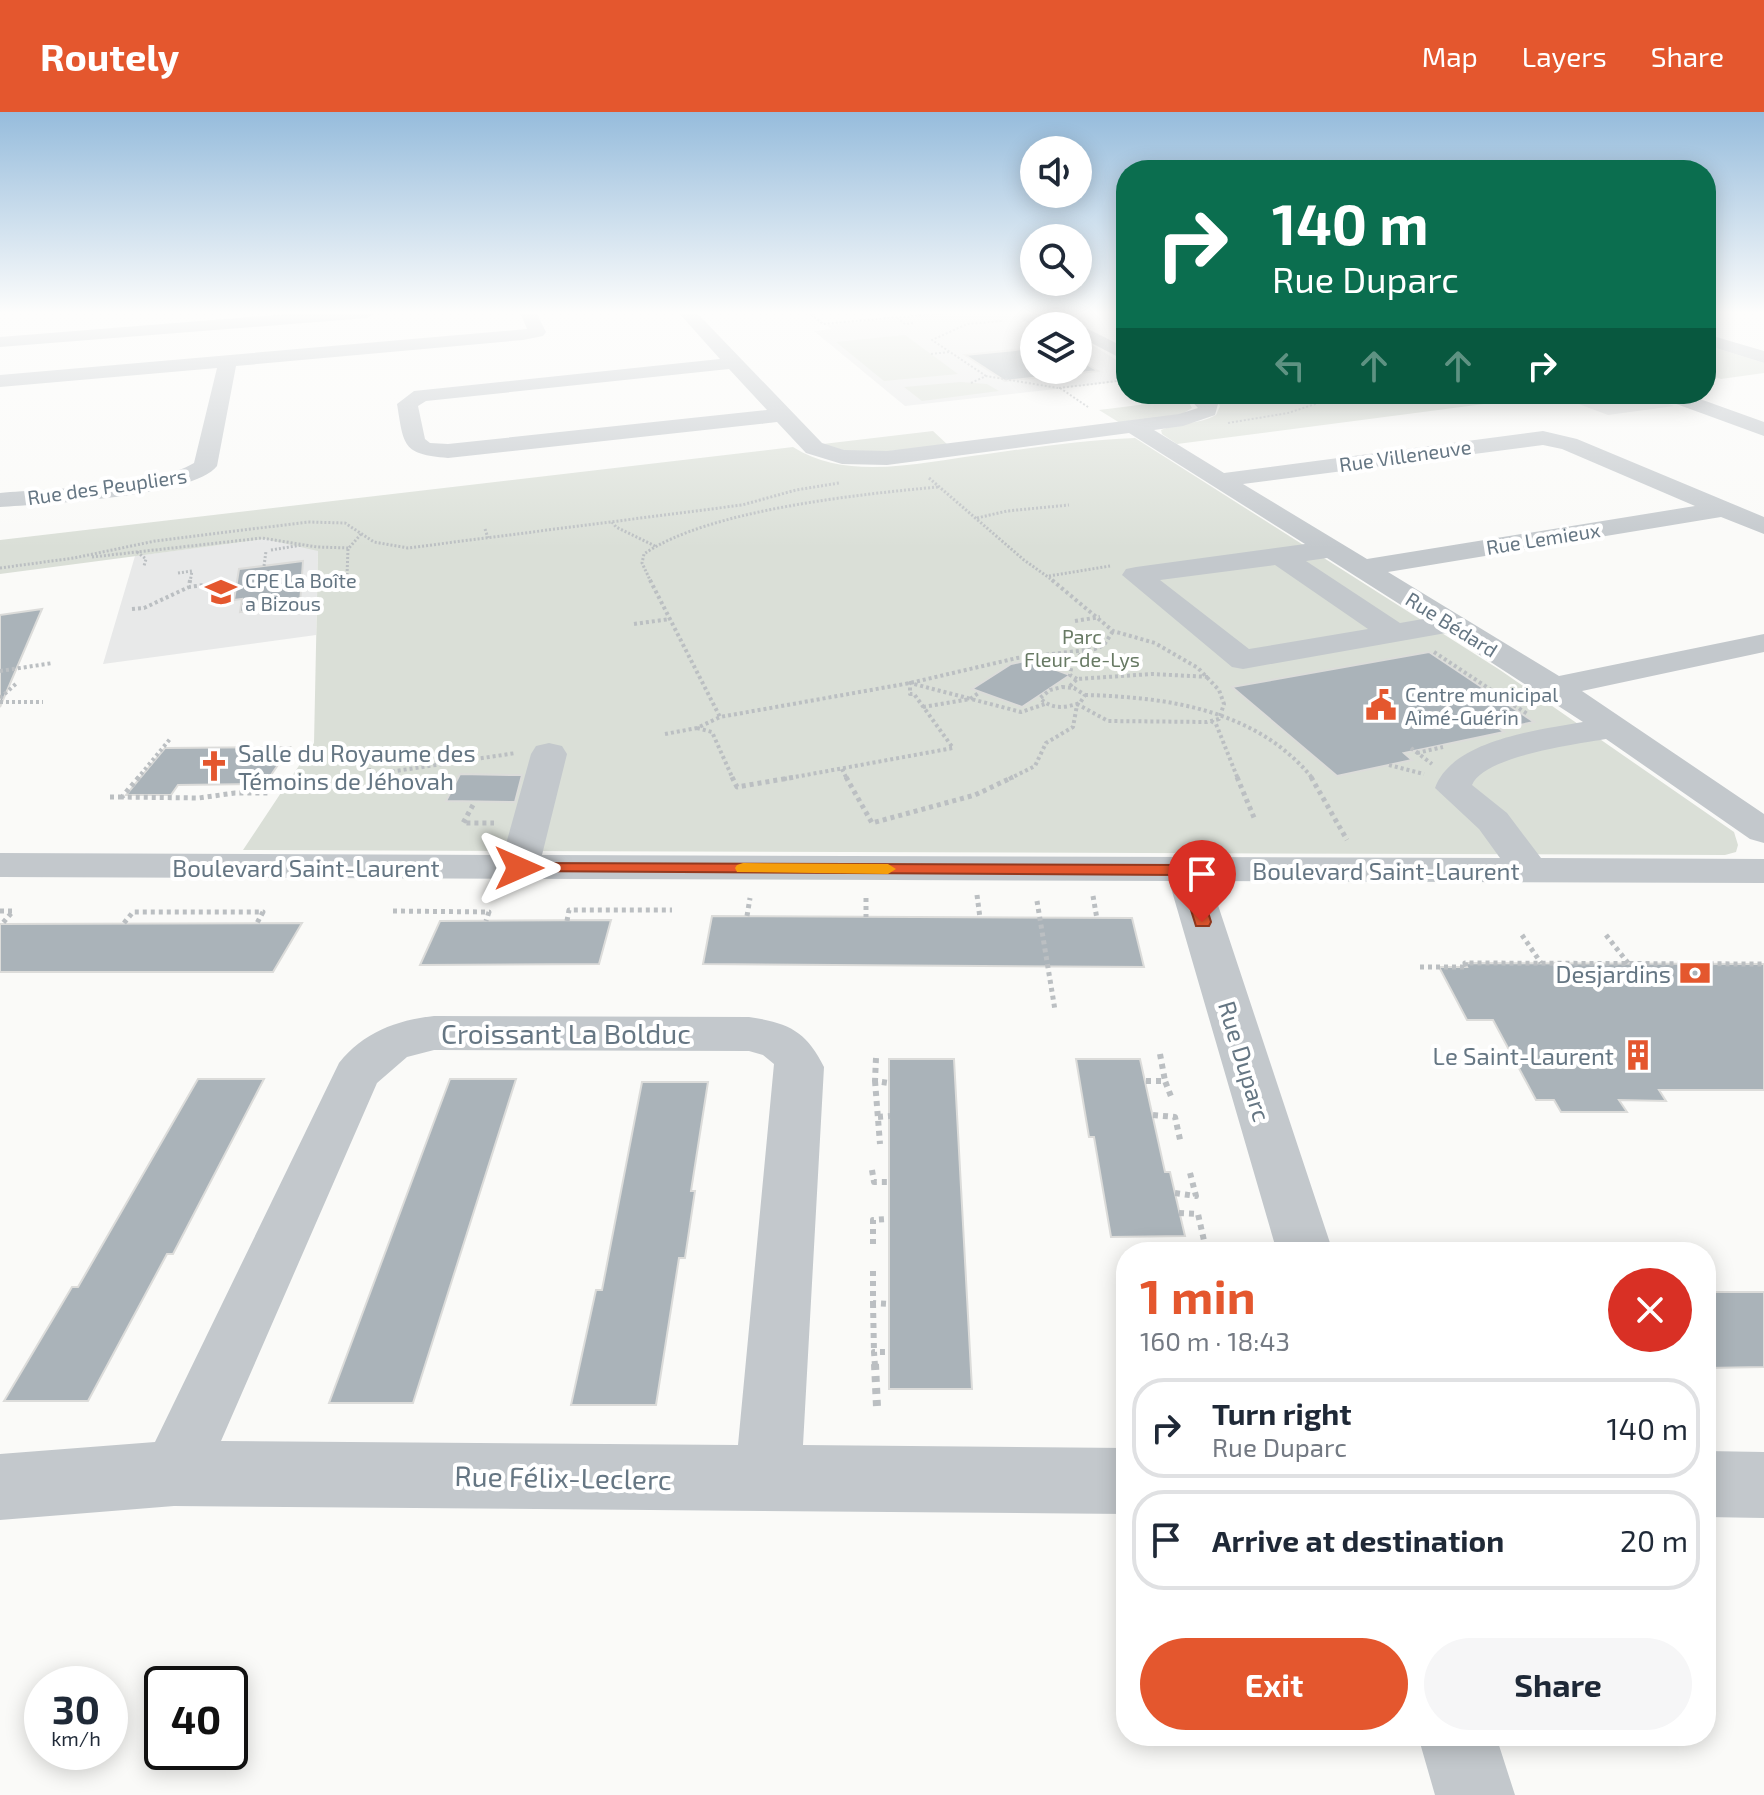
<!DOCTYPE html>
<meta charset="utf-8">
<style>
:root{--surface:#fff;--page:#f6f6f7;--text:#1f2937;--muted:#747a83;--line:#e0e1e3;--accent:#e4572e}
body{margin:0;font-family:"Exo 2",sans-serif;background:var(--page);color:var(--text);height:100vh;display:flex;flex-direction:column;font-size:30px;white-space:nowrap}
*{box-sizing:border-box;margin:0}
p{font-size:26px;color:var(--muted)}
.icon{flex:none;width:44px;height:44px;fill:none;stroke:currentColor;stroke-width:2;stroke-linecap:round;stroke-linejoin:round}
.map{position:relative;flex:1;overflow:hidden}
.drawer{position:absolute;left:1116px;top:1130px;width:600px;height:504px;display:flex;flex-direction:column;background:var(--surface);border-radius:32px;box-shadow:0 4px 20px #0003}
.drawer>*{flex:none}
.top-card{position:absolute;left:1116px;top:48px;width:600px;height:244px;border-radius:32px;box-shadow:0 4px 20px #0003;background:#0b6e4f;color:#fff;overflow:hidden}
.buttons{position:absolute;left:1020px;top:24px;display:grid;gap:16px}
.buttons a{display:grid;place-items:center;width:72px;height:72px;border-radius:50%;background:var(--surface);box-shadow:0 4px 20px #0003;font-size:40px}
.speed{position:absolute;left:24px;top:1554px;display:flex;gap:16px;font-size:40px;font-weight:700;text-align:center}
.speed>*{display:grid;place-content:center;width:104px;height:104px;border-radius:50%;background:var(--surface);box-shadow:0 4px 20px #0003;line-height:1}
.speed small{font-size:20px;font-weight:400}
.speed .limit{border:4px solid #111;border-radius:12px;background:#fff;color:#111}
.pin{position:absolute;display:grid;place-items:center;width:68px;height:68px;color:#fff;margin:-82px -34px;border-radius:50% 50% 50% 0;rotate:-45deg;box-shadow:0 0 8px #0007}
.pin .icon{rotate:45deg}
.me{position:absolute;width:88px;margin:-44px;rotate:90deg;stroke-linejoin:round;filter:drop-shadow(0 0 6px #0008)}
.turn{display:flex;align-items:center;gap:28px;height:168px;padding:0 24px;font-size:36px}
.turn .icon{width:104px;height:104px;stroke-width:2.5}
.turn b{display:block;font-size:56px;line-height:68px}
.lanes{display:flex;align-items:center;height:76px;padding:0 24px;background:#0003;justify-content:center;gap:40px;direction:ltr}
.lanes .off{opacity:.35}
.round{display:grid;place-items:center;flex:none;width:84px;height:84px;border-radius:42px;background:var(--page)}
.headline{display:flex;align-items:center;justify-content:space-between;height:136px;padding:0 24px}
h1{font-size:48px;font-weight:700;line-height:60px;color:var(--accent)}
.primary-button{display:flex;gap:16px;margin-top:auto;padding:16px 24px}
.primary-button a{flex:1;height:92px;border-radius:48px;background:var(--accent);color:#fff;font-size:32px;font-weight:700;line-height:92px;text-align:center}
.primary-button a+a{background:var(--page);color:var(--text)}
ul{padding:0;list-style:none}
li{display:flex;align-items:center;gap:24px;height:100px;margin:0 16px 12px;padding:0 8px;border:4px solid var(--line);border-radius:32px}
li div{flex:1}
li b{display:block;font-size:30px}
li em{font-style:normal}
header{display:flex;align-items:center;gap:48px;box-sizing:border-box;height:112px;padding:0 40px;background:var(--accent);color:#fff}
header strong{font-size:38px}
nav{display:flex;gap:44px;margin-inline-start:auto;font-size:28px}
.map>svg:first-child{display:block}
.built{fill:#e8e9e9}
.green{fill:#dadfd7}
.building{fill:#aab3b9;stroke:#dcdcda;stroke-width:2}
.lines{fill:none;stroke-linecap:round;stroke-linejoin:round}
.path-far5{stroke:#bbbfc2;stroke-width:2;stroke-dasharray:2 2;stroke-linecap:butt}
.path-far4{stroke:#bbbfc2;stroke-width:3;stroke-dasharray:2 2;stroke-linecap:butt}
.path-far3{stroke:#bbbfc2;stroke-width:4;stroke-dasharray:3 3;stroke-linecap:butt}
.path-far2{stroke:#bbbfc2;stroke-width:5;stroke-dasharray:4 4;stroke-linecap:butt}
.path-far1{stroke:#bbbfc2;stroke-width:6;stroke-dasharray:5 5;stroke-linecap:butt}
.path{stroke:#bbbfc2;stroke-width:8;stroke-dasharray:6 6;stroke-linecap:butt}
.minor{fill:#c3c8cc;fill-rule:evenodd}
.route{fill:#e4572e;stroke:#94391e;stroke-width:2}
.slow{fill:#f59e0b}
.labels{text-anchor:middle;dominant-baseline:central;stroke-width:8;stroke-linejoin:round;paint-order:stroke}
.far-street-label{font-size:20px;fill:#657683;stroke:#fff}
.far-poi-label{font-size:20px;fill:#657683;stroke:#fff;text-anchor:start}
.far-park-label{font-size:20px;fill:#687a64;stroke:#fff}
.poi-label{font-size:24px;fill:#657683;stroke:#fff;text-anchor:end}
.street-label{font-size:24px;fill:#657683;stroke:#fff}
.near-street-label{font-size:28px;fill:#657683;stroke:#fff}
</style>
<header>
<strong>Routely</strong>
<nav><a>Map</a><a>Layers</a><a>Share</a></nav>
</header>
<div class="map">
<svg width="1764" height="1683" viewBox="0 0 1764 1683">
<rect width="100%" height="100%" fill="#fafaf8"/>
<!-- built -->
<path class="built" d="M964 200H1035L1060 214H1034V258H1078V224L1126 254V269L905 294 814 219 831 217 826 213Z
M1641 282 1674 294 1608 303 1555 283Z
M266 427 318 438 316 523 103 552 135 444Z"/>
<!-- green -->
<path class="green" d="M905 223 958 262 884 269 836 230Z
M1706 233 1764 251V261L1721 267 1706 262Z
M961 270 987 272 999 279 922 289 904 275Z
M1208 282H1561L1177 332 1162 322 1161 318C1179 310 1198 313 1216 303L1220 294Z
M1187 287 1192 296 1182 302 1120 311 1099 298Z
M933 319 949 334 855 342 823 332Z
M1135 326 1500 558 1734 720 1738 733 1736 740 1725 743 243 738 314 631 318 439 265 427 0 462V428L793 335C849 371 926 349 987 342 1036 335 1085 328 1135 326Z"/>
<!-- building -->
<path class="building" d="M1034 236V258H1078V247L1098 259 1005 269 965 243Z
M303 449 300 492 240 500 242 487 234 488 239 457Z
M42 497 0 595V503Z
M1429 540 1534 610 1500 617 1504 620 1404 641 1412 648 1337 664 1232 575Z
M1029 548 1070 563 1022 595 972 577 1011 552Z
M290 635 265 672 178 673 171 683H126L165 636Z
M460 662 514 663H522L515 690 446 689Z
M712 804 1132 806 1144 855 703 852Z
M611 808 599 852 420 853 440 809Z
M302 811 273 860H0V812Z
M1465 851 1764 852V978H1659L1666 989 1619 988 1627 1000H1561L1554 988H1536L1493 908H1467L1439 855H1467Z
M889 947H954L972 1277H889Z
M1076 947H1140L1165 1060H1170L1185 1124 1111 1125 1094 1025H1089Z
M198 967H264L173 1142H167L88 1289H4L72 1175H78Z
M450 967H516L413 1291H329Z
M642 970H708L691 1079H695L685 1146H679L656 1293H571L596 1178H602Z
M1706 1180H1764V1255L1706 1256Z"/>
<g class="lines">
<!-- path-far5 -->
<path class="path-far5" d="M808 200 823 212 956 200
M897 206 905 212 913 211
M931 242 949 240
M986 264 932 228 967 212 1003 209
M971 271 986 264 1058 276
M1059 276 1126 268
M1060 276 1088 295
M1228 311 1288 301 1346 282"/>
<!-- path-far4 -->
<path class="path-far4" d="M929 366 1024 448 1055 470
M977 406 1007 399 1069 393
M612 410 616 415 655 434
M485 417 488 426
M271 438 302 433
M137 440 146 447 144 454
M92 445 262 426 317 435 349 436
M264 454 266 439
M0 456 74 446 155 429 308 410 345 411 374 430 408 436 742 393 796 378 839 371
M178 461 192 459 190 470
M347 463 348 437 361 422
M1049 464 1110 454
M651 470 642 451 644 442C707 398 861 382 938 375"/>
<!-- path-far3 -->
<path class="path-far3" d="M190 468 189 475 204 473
M650 468 720 605 910 571 1017 546 1095 537 1104 533 1113 519
M1052 468 1113 519 1155 531 1198 556 1219 578 1224 592 1219 607 1207 610 1108 609 1077 592
M132 497 144 496 189 475
M1075 509 1100 505
M634 512 670 507
M1434 540 1529 603
M0 559 53 551
M1077 567 1070 563 1072 550 1085 539
M1070 574 1077 567 1152 562 1210 565
M1062 575 1074 576 1085 583 1080 591C1065 596 1052 598 1040 586L1050 578Z
M1085 583C1168 585 1258 598 1313 667
M0 586 17 571
M0 590H43
M923 595 970 587 980 580
M1211 609 1216 612 1238 667
M697 616 712 620 733 667
M665 622 697 616 720 605
M1411 636 1432 652
M1417 641 1443 635
M1389 653 1424 662
M369 656V663L516 641
M842 657 847 667
M137 667 170 627
M784 667 953 636 914 582H910V571L1021 600 1045 592
M1009 667 1035 654 1046 631 1073 615 1077 593"/>
<!-- path-far2 -->
<path class="path-far2" d="M139 665 122 685 199 686 235 681H269
M732 665 737 675 795 665
M846 665 872 711 975 683 1013 665
M1237 665 1255 708
M1311 665 1347 728
M110 685H122
M473 693 463 711H494
M977 783 980 806
M1093 784 1097 807
M866 786V805
M1037 789 1055 898
M0 799H13L2 812
M393 799 489 800 486 809
M747 804 750 786
M567 809 569 798H672
M124 811 133 800H263L257 811
M1522 823 1541 851
M1606 823 1628 851
M1420 855H1467L1465 851 1764 852"/>
<!-- path-far1 -->
<path class="path-far1" d="M1160 942 1165 969
M876 946 875 969 889 971
M875 969 880 1032
M1146 969H1165L1172 987
M1153 1003 1175 1005 1181 1032
M878 1005 890 1004
M872 1058 874 1070H887
M1175 1081 1196 1084 1189 1057
M1179 1101 1198 1102 1205 1133
M873 1132V1108L887 1107
M873 1159V1191L889 1192
M873 1191 874 1240
M875 1254 874 1240H889"/>
<!-- path -->
<path class="path" d="M875 1252 877 1295"/>
<!-- minor -->
<path class="minor" d="M312 200 375 201 367 206 0 235V225Z
M520 200H536L546 220 543 224 523 228 236 254 217 354C194 385 41 392 0 395V381C52 376 151 376 194 351L217 256 0 275V263L527 217Z
M678 200H696L822 331 844 338 887 339 1179 302 1198 296 1185 282H1208L1218 292 1215 303 1183 314 1154 318 1224 361 1543 319 1577 327 1764 405V422L1721 405 1388 460 1559 564 1764 522V540L1582 579 1764 702V731L1750 727 1606 627C1577 632 1484 644 1472 673L1507 701 1541 746 1764 747V771L1210 769 1333 1140H1277L1169 769 0 765V741L503 743 531 642 536 634 549 631 562 634 567 642 542 743 1500 746 1479 717 1435 676C1452 628 1538 618 1583 610L1446 521 1243 557 1232 555 1122 463 1126 457 1136 455 1305 432 1129 321 887 353 842 352 806 341 777 310 448 346C402 342 404 334 397 292L414 279 720 247ZM729 257 767 298 448 332 430 331 425 327 418 294 426 289ZM1543 333 1562 337 1695 394 1367 447 1243 372ZM1327 446 1423 507 1400 511 1306 449ZM1275 453 1368 517 1249 537 1160 468Z
M1020 200H1039L1055 214H1034L1021 207Z
M1078 212 1126 236V249L1078 224V214H1071Z
M1706 222 1764 239V251L1706 233Z
M1657 282H1686L1764 310V324L1660 286Z
M434 904 749 905C789 911 806 919 824 955L803 1333 1126 1336V1402L174 1394 0 1408V1342L155 1330 339 951C363 921 396 908 434 904ZM434 938 749 939 763 943 774 952 738 1333 221 1329 377 971 407 945Z
M1706 1339 1764 1340V1406L1706 1405Z
M1418 1624H1496L1515 1683H1435Z"/>
</g>
<!-- sky -->
<linearGradient id="sky" x2="0" y2="1"><stop stop-color="#96bcdc"/><stop offset="0.46" stop-color="#fdfdfc"/><stop offset="1" stop-color="#fdfdfc" stop-opacity="0"/></linearGradient>
<rect width="1764" height="436" fill="url(#sky)"/>
<!-- route -->
<path class="route" d="M519 751 1186 753 1195 758 1211 810 1209 814H1196L1180 763 513 759 510 756 513 752Z"/>
<!-- slow -->
<path class="slow" d="M743 751 888 752 896 757 888 762 737 760 735 756 737 753Z"/>
<!-- icons -->
<defs>
<symbol id="school-bare" viewBox="-9 -9 18 18"><path d="M0-5L7-2L0 1L-7-2ZM-4 1L0 2.5L4 1V4Q0 6-4 4Z" fill="#e4572e" stroke="#fff" stroke-width="2.5" paint-order="stroke"/></symbol>
<symbol id="civic-bare" viewBox="-9 -9 18 18"><path d="M-.6-6.5H3V-4.5H.6V-3L4-1V1h2V6H-6V1h2V-1L-.6-3ZM-1.2 2.5V6h2.4V2.5Z" fill="#e4572e" stroke="#fff" stroke-width="2.5" paint-order="stroke"/></symbol>
<symbol id="church-bare" viewBox="-9 -9 18 18"><path d="M-1.2-6h2.4v3.5h3.3v2.4h-3.3V6h-2.4V-.1h-3.3v-2.4h3.3Z" fill="#e4572e" stroke="#fff" stroke-width="2.5" paint-order="stroke"/></symbol>
<symbol id="bank-bare" viewBox="-9 -9 18 18"><path d="M-6-4H6V4H-6ZM0-2.3a2.3 2.3 0 1 0 0 4.6a2.3 2.3 0 1 0 0-4.6Z" fill="#e4572e" stroke="#fff" stroke-width="2.5" paint-order="stroke"/></symbol>
<symbol id="building-bare" viewBox="-9 -9 18 18"><path d="M-4-6H4V6H1V3H-1V6H-4ZM-2.5-4.3h1.7v1.8h-1.7ZM.8-4.3h1.7v1.8H.8ZM-2.5-1h1.7V.8h-1.7ZM.8-1h1.7V.8H.8Z" fill="#e4572e" stroke="#fff" stroke-width="2.5" paint-order="stroke"/></symbol>
</defs>
<g fill-rule="evenodd">
<use href="#school-bare" x="199" y="458" width="44" height="44"/>
<use href="#civic-bare" x="1359" y="571" width="44" height="44"/>
<use href="#church-bare" x="192" y="632" width="44" height="44"/>
<use href="#bank-bare" x="1673" y="839" width="44" height="44"/>
<use href="#building-bare" x="1616" y="921" width="44" height="44"/>
</g>
<g class="labels">
<!-- far-street labels -->
<g class="far-street-label">
<text transform="translate(1405 343) rotate(-8)">Rue Villeneuve</text>
<text transform="translate(107 374) rotate(-8)">Rue des Peupliers</text>
<text transform="translate(1543 426) rotate(-9)">Rue Lemieux</text>
<text transform="translate(1452 512) rotate(32)">Rue Bédard</text>
</g>
<!-- far-poi labels -->
<g class="far-poi-label">
<text x="245" y="468">CPE La Boîte<tspan x="245" dy="23">a Bizous</tspan></text>
<text x="1405" y="582">Centre municipal<tspan x="1405" dy="23">Aimé-Guérin</tspan></text>
</g>
<!-- far-park labels -->
<g class="far-park-label">
<text x="1082" y="524">Parc<tspan x="1082" dy="23">Fleur-de-Lys</tspan></text>
</g>
<!-- poi labels -->
<g class="poi-label">
<text x="238" y="640" text-anchor="start">Salle du Royaume des<tspan x="238" dy="28">Témoins de Jéhovah</tspan></text>
<text x="1671" y="861">Desjardins</text>
<text x="1614" y="943">Le Saint-Laurent</text>
</g>
<!-- street labels -->
<g class="street-label">
<text x="306" y="755">Boulevard Saint-Laurent</text>
<text x="1386" y="758">Boulevard Saint-Laurent</text>
<text transform="translate(1245 949) rotate(73)">Rue Duparc</text>
</g>
<!-- near-street labels -->
<g class="near-street-label">
<text x="566" y="921">Croissant La Bolduc</text>
<text transform="translate(563 1365) rotate(1)">Rue Félix-Leclerc</text>
</g>
</g>
</svg>
<div class="buttons">
<a><svg class="icon" aria-label="sound" viewBox="0 0 24 24"><path d="M4 9h4l5-4v14l-5-4H4zM17 9q2 3 0 6"/></svg></a>
<a><svg class="icon" aria-label="search" viewBox="0 0 24 24"><circle cx="10" cy="10" r="6"/><path d="M15 15l6 6"/></svg></a>
<a><svg class="icon" aria-label="layers" viewBox="0 0 24 24"><path d="M12 4l9 5-9 5-9-5zM3 14l9 5 9-5"/></svg></a>
</div>
<div class="speed"><div>30<small>km/h</small></div><div class="limit">40</div></div>
<div class="pin" style="left:1202px;top:810px;background:#d93025"><svg class="icon" aria-label="arrive" viewBox="0 0 24 24"><path d="M6 21V4h12l-3 4 3 4H6"/></svg></div>
<svg class="me" style="left:519px;top:756px" viewBox="-20 -20 40 40"><path d="M0-17L14 15 0 8-14 15z" fill="#e4572e" stroke="#fff" stroke-width="4"/></svg>
<div class="top-card">
<div class="turn"><svg class="icon" aria-label="right" viewBox="0 0 24 24"><path d="M7 20v-9h11M14 6l5 5-5 5"/></svg><div><b>140 m</b>Rue Duparc</div></div>
<div class="lanes"><svg class="icon off" aria-label="left" viewBox="0 0 24 24"><path d="M17 20v-9H6M10 6l-5 5 5 5"/></svg><svg class="icon off" aria-label="ahead" viewBox="0 0 24 24"><path d="M12 20V5M6 11l6-6 6 6"/></svg><svg class="icon off" aria-label="ahead" viewBox="0 0 24 24"><path d="M12 20V5M6 11l6-6 6 6"/></svg><svg class="icon" aria-label="right" viewBox="0 0 24 24"><path d="M7 20v-9h11M14 6l5 5-5 5"/></svg></div>
</div>
<section class="drawer">
<div class="headline"><div><h1>1 min</h1><p>160 m · 18:43</p></div><a class="round" style="background:#d93025;color:#fff"><svg class="icon" aria-label="close" viewBox="0 0 24 24"><path d="M6 6l12 12M18 6L6 18"/></svg></a></div>
<ul>
<li><svg class="icon" aria-label="right" viewBox="0 0 24 24"><path d="M7 20v-9h11M14 6l5 5-5 5"/></svg><div><b>Turn right</b><p>Rue Duparc</p></div><em>140 m</em></li>
<li><svg class="icon" aria-label="arrive" viewBox="0 0 24 24"><path d="M6 21V4h12l-3 4 3 4H6"/></svg><div><b>Arrive at destination</b></div><em>20 m</em></li>
</ul>
<div class="primary-button"><a>Exit</a><a>Share</a></div>
</section>
</div>
